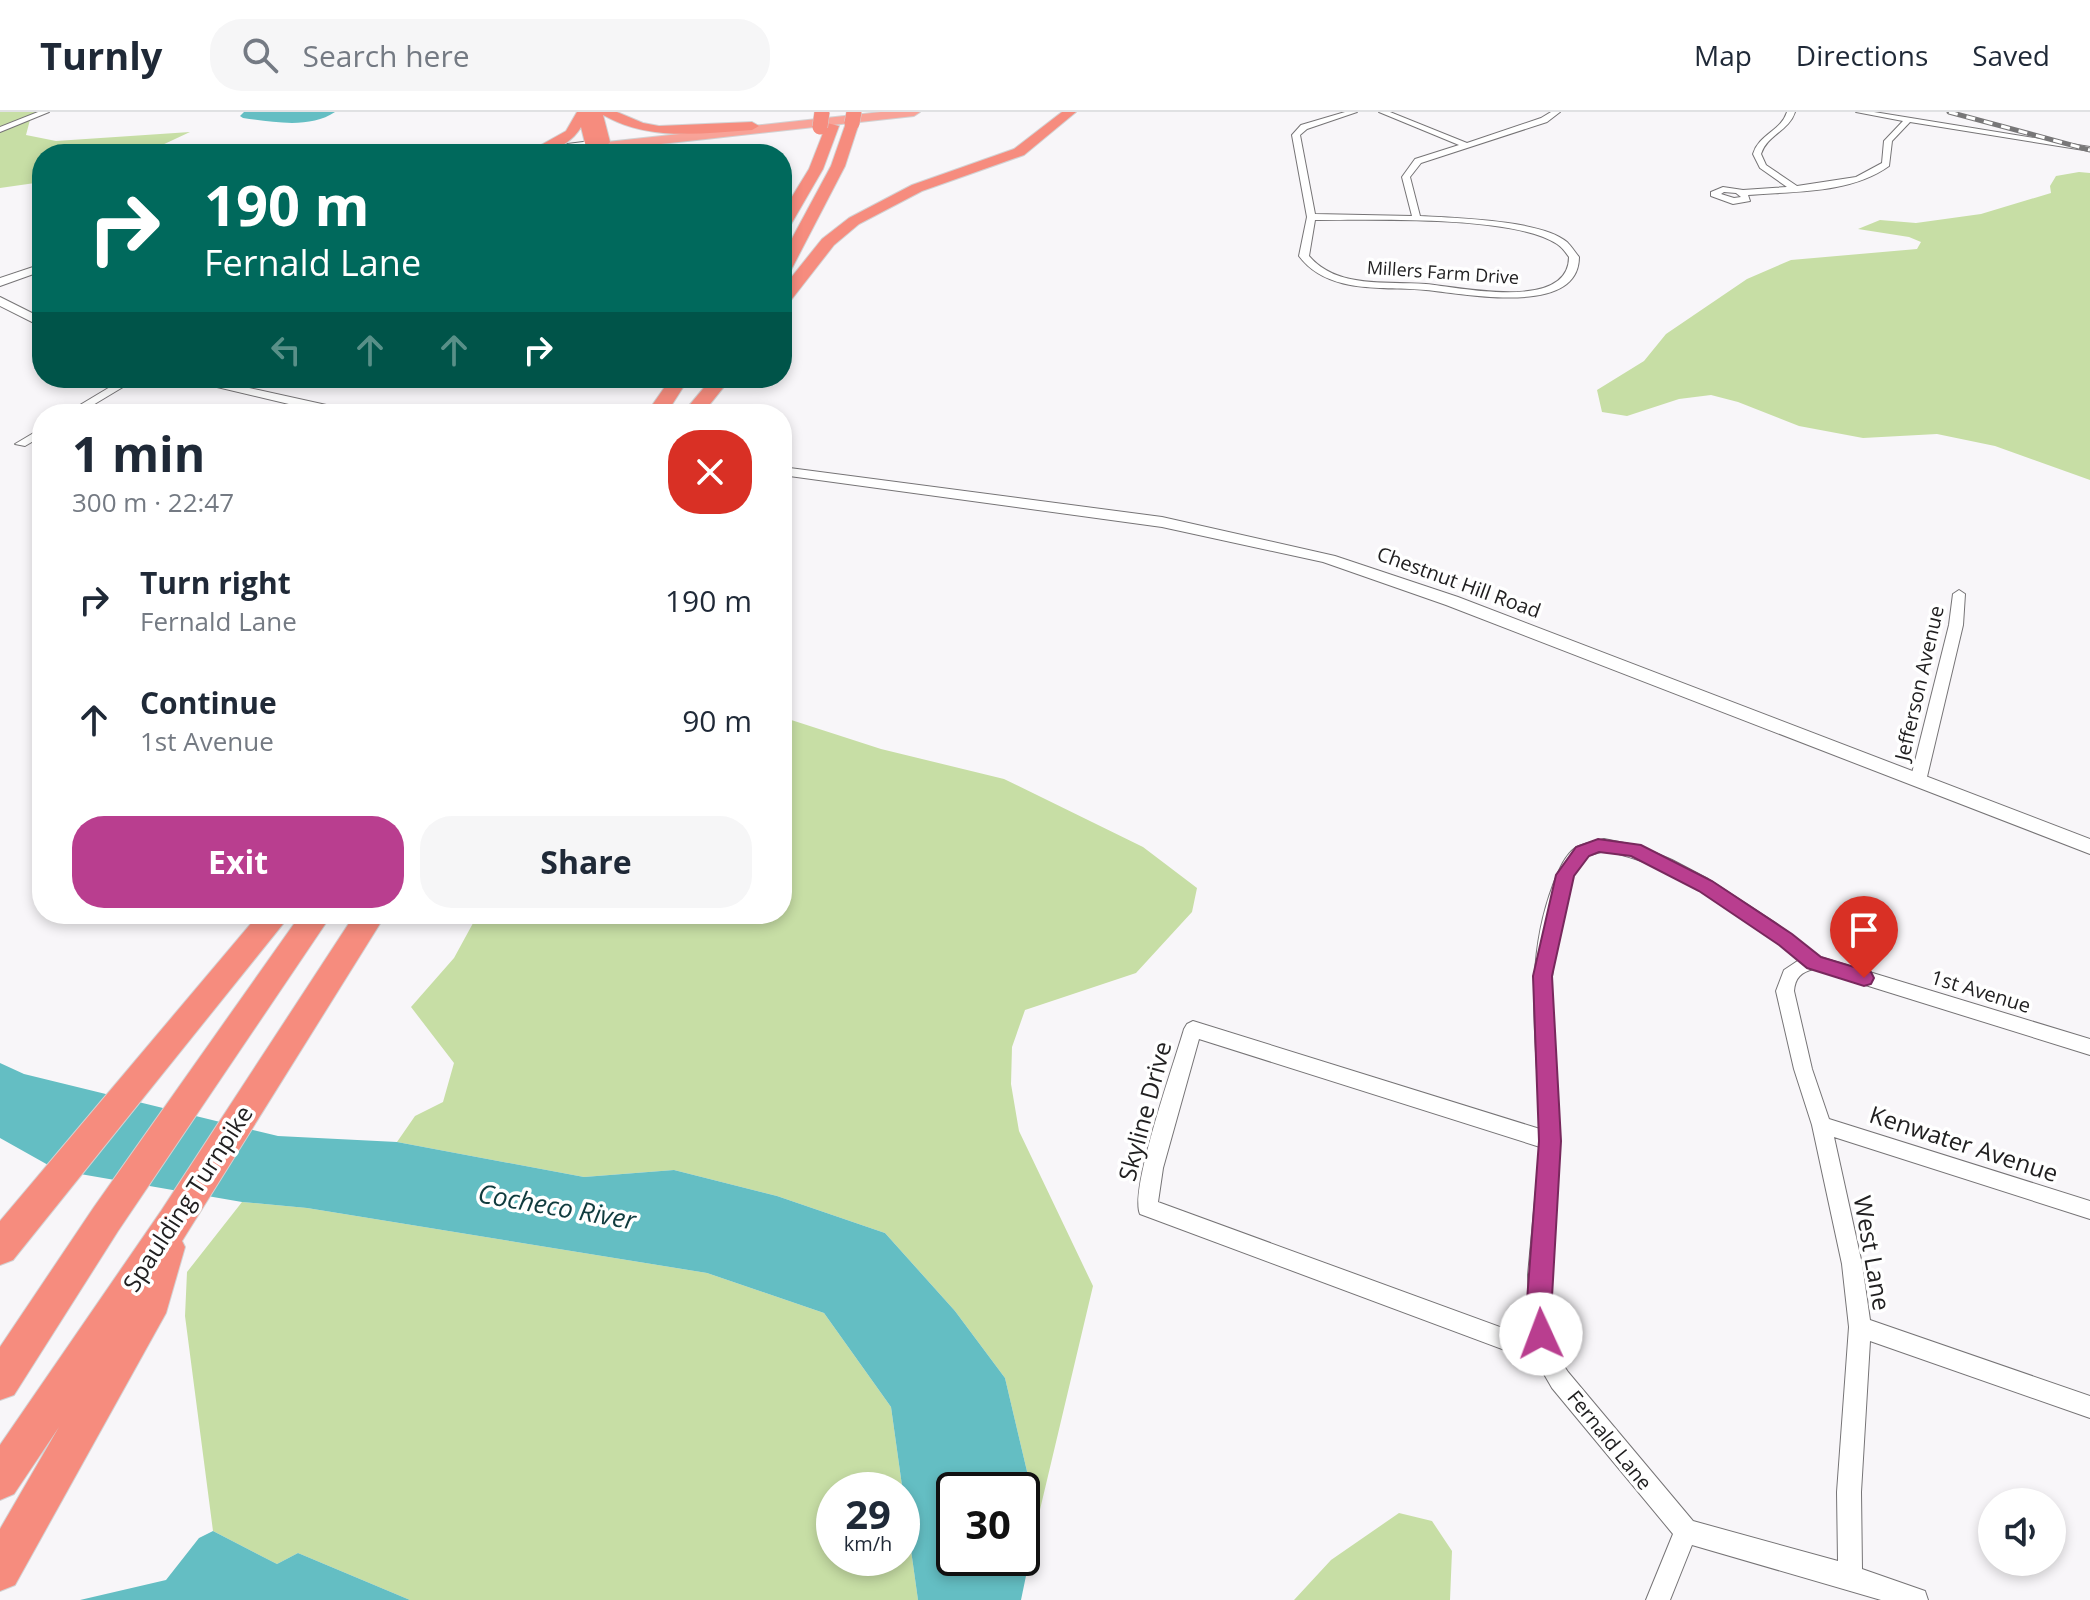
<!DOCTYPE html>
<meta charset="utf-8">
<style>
:root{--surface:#fff;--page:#f6f6f7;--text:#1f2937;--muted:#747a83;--line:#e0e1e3;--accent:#b93e8f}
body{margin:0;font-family:"Open Sans",sans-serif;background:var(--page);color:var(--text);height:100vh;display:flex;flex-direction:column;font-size:30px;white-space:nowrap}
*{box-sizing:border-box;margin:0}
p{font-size:26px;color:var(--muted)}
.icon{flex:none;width:44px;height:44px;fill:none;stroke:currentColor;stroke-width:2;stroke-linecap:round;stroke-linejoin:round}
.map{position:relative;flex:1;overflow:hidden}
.drawer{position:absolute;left:32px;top:292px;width:760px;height:520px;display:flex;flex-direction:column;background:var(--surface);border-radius:32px;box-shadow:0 4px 12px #0003}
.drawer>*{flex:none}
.top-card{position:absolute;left:32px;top:32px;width:760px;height:244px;border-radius:32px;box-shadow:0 4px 12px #0003;background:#00695c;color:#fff;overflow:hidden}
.buttons{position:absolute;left:1978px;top:1376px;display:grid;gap:16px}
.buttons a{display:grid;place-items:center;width:88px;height:88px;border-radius:50%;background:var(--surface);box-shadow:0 4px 12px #0003;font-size:40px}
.speed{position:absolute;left:816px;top:1360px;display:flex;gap:16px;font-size:40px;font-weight:700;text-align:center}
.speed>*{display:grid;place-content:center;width:104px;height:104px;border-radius:50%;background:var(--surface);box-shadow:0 4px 12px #0003;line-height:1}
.speed small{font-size:20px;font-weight:400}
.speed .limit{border:4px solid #111;border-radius:12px;background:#fff;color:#111}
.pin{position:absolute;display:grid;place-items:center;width:68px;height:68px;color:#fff;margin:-82px -34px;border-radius:50% 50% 50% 0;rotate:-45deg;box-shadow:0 0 8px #0007}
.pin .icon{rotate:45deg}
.me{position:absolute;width:88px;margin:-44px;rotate:358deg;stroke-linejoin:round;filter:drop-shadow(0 0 6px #0008)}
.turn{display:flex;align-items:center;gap:28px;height:168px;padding:0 40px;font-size:36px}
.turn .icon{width:104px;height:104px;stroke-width:2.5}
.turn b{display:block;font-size:56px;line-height:68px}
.lanes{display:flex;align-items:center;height:76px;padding:0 40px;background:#0003;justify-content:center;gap:40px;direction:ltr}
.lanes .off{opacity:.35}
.round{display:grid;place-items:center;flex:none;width:84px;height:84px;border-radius:32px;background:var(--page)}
.summary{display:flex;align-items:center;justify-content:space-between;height:136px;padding:0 40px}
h1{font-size:48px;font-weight:700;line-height:60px}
.button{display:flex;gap:16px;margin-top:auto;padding:16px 40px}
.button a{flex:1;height:92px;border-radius:32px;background:var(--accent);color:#fff;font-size:32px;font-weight:700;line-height:92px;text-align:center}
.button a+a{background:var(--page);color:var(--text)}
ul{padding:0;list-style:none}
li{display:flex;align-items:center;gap:24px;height:120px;padding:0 40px}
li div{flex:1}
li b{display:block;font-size:30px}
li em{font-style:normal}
header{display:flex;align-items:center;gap:48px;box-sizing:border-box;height:112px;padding:0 40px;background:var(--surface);border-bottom:2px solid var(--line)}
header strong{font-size:38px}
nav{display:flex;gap:44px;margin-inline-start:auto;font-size:28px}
.search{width:560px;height:72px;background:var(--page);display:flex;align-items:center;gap:20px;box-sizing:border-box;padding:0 28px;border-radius:32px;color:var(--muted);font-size:30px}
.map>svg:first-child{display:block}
.green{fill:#c7dea5;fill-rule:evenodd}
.water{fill:#64bec3;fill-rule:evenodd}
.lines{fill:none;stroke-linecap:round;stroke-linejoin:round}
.minor-casing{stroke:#767476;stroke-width:2}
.tertiary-casing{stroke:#767476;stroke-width:2}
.trunk-casing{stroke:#d3d2d3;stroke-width:2}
.motorway-casing{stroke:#d3d2d3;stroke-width:2}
.minor{fill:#fff;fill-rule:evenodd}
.tertiary{fill:#fff;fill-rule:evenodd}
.trunk{fill:#f8a398;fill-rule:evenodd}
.motorway{fill:#f68c7e;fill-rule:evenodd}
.rail-casing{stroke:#787778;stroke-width:5}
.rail{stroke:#fff;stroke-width:3;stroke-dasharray:9;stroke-linecap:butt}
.motorway-bridge-casing{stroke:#d3d2d3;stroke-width:16;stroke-linecap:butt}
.motorway-bridge{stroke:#f68c7e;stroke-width:15}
.route{fill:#b93e8f;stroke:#78285d;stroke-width:2}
.labels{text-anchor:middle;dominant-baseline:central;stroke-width:7;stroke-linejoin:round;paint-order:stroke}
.far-street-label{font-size:18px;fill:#212021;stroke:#fff}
.street-label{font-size:20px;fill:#212021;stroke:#fff}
.near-street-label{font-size:24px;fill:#212021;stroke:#fff}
.near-water-label{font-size:26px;font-style:italic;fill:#103b3e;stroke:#fff}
</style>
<header>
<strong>Turnly</strong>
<div class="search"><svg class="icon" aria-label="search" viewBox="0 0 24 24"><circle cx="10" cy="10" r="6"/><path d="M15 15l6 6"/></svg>Search here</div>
<nav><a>Map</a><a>Directions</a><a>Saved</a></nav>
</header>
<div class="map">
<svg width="2090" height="1488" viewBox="0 0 2090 1488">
<rect width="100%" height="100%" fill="#f8f6f9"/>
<!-- green -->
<path class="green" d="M0 0H37L31 4 26 23 56 29 190 20 143 42H42V70L0 76Z
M2079 60 2090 61V368L1995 334 1937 322 1863 326 1799 314 1738 290 1711 283 1679 287 1627 304 1602 300 1597 278 1644 249 1666 222 1747 167 1791 148 1917 137 1921 130 1909 125 1858 117 1880 108 1916 111 1981 102 2051 81 2050 74 2056 64Z
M367 266H532C469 280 431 278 367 266Z
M782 605 881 637 1004 667 1143 735 1197 776 1192 800 1136 861 1025 898 1012 935 1011 972 1019 1019 1093 1174 1038 1406 1005 1266 955 1199 885 1121 777 1084 674 1058 584 1065 397 1030 415 1004 443 990 454 951 411 895 454 846 478 802H782Z
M242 1090 307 1096 707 1161 824 1201 891 1295 918 1488H410L298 1441 277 1452 213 1419 185 1204 187 1160ZM834 1378H902V1446H834Z
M1399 1401 1432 1409 1452 1439 1450 1488H1294L1331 1448Z"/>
<!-- water -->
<path class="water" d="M244 0H335C310 17 273 10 243 6L240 4Z
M0 951 24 962 278 1024 397 1030 584 1065 674 1058 777 1084 885 1121 955 1199 1005 1266 1038 1406 1021 1488H918L891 1295 824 1201 707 1161 307 1096 242 1090 57 1058 0 1026ZM954 1378H1022V1446H954Z
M213 1419 277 1452 298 1441 410 1488H80L166 1468 199 1426Z"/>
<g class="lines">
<defs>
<path id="minor" d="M38 0H49L0 20V15Z
M1345 0H1357L1307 17 1300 23 1315 102 1412 104 1402 65 1415 47 1459 33 1379 0H1390L1467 31 1541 6 1551 0H1560L1547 10 1421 51 1410 65 1420 104C1454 106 1542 108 1567 130 1571 134 1575 140 1579 145 1579 206 1461 181 1426 178 1384 174 1328 183 1299 144L1307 105 1292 23 1301 13ZM1315 108C1371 108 1512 103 1557 132 1562 135 1566 141 1569 145 1569 200 1458 175 1426 172 1387 169 1337 177 1309 144Z
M1787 0H1795C1789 19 1767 23 1761 42L1766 53 1797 74 1856 65 1882 51 1884 29 1903 9 1856 0H1874L2090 35V39L1910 10 1892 29 1889 54C1850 82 1794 79 1748 83L1750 89 1733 92 1711 84V80L1723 75 1743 78 1787 75 1760 56 1753 42C1759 22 1781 19 1787 0ZM1724 80 1736 81 1741 85 1734 86 1721 82Z
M125 266H138L78 302H65Z
M42 316V324L25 334 15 332Z
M1959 478 1965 482 1963 513 1926 669 1918 674 1910 669 1949 513 1953 482Z
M1604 727 1639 734 1672 748 1708 767 1774 810 1820 845 2090 927V943L1814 857C1801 860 1795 866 1794 879L1812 957 1829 1007 2090 1089V1107L1834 1025 1862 1152 1870 1208 2090 1284V1306L1870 1229 1861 1380 1862 1457 1925 1479 1928 1488H1881L1692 1433 1670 1488H1646L1673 1422 1552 1276 1537 1250 1140 1102C1129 1078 1175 949 1184 917L1187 912 1193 909 1540 1017C1538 933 1522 855 1553 773 1558 761 1564 744 1575 736 1582 731 1595 730 1604 727ZM1604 739C1677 752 1742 802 1799 848L1784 858 1776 879 1794 957 1812 1013 1842 1152 1849 1215 1837 1380 1838 1449 1693 1409 1568 1260 1554 1239 1548 1191 1560 1029 1550 905 1552 865 1558 817 1574 761 1587 744ZM1199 927 1540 1035 1528 1163 1530 1226 1158 1090 1163 1056Z"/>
<path id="tertiary" d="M591 29 594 34 522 42H488Z
M42 152V159L0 174V166Z
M0 185 42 206V215L0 194Z
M179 266H204L349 298 356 302H331Z
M782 355 1162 405 1335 444 1458 485 2090 727V742L1446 493 1323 450 1162 415 782 363Z"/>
<path id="trunk" d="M881 0H920L914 4 598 39 592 35 598 31Z"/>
<path id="motorway" d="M577 0H617L643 11 659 14 752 10 759 14 752 18C701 21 650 30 603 3L610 30 603 38 586 35 581 15C574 28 556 40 541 39V33L566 19Z
M1062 0H1076L1024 43 922 79 859 112 834 133 788 192 782 193V177L822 127 849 106 912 73 1014 37Z
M847 8 859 11 845 54 790 160 782 165V145L831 54Z
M827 11 839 14 823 57 790 114 782 119V101L809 57Z
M671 266H689L666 302H646Z
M712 266H731L702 302H682Z
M259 802H291L13 1148 0 1153V1109Z
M301 802H332L118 1119 14 1283 0 1288V1235L94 1095Z
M355 802H386L182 1129 185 1135 166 1201 15 1473 0 1479V1417L59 1315 14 1382 0 1388V1333L161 1099Z"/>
</defs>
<!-- minor casing -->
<use href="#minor" class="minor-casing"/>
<!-- tertiary casing -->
<use href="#tertiary" class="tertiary-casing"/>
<!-- trunk casing -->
<use href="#trunk" class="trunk-casing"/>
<!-- motorway casing -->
<use href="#motorway" class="motorway-casing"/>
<!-- minor -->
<use href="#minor" class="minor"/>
<!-- tertiary -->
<use href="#tertiary" class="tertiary"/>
<!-- trunk -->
<use href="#trunk" class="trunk"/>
<!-- motorway -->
<use href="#motorway" class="motorway"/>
<defs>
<path id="rail" d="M1949 0 2090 38"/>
</defs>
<!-- rail casing -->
<use href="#rail" class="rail-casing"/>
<!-- rail -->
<use href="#rail" class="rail"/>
<defs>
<path id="motorway-bridge" d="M852 11 854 0
M820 15 822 0"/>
</defs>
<!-- motorway-bridge casing -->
<use href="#motorway-bridge" class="motorway-bridge-casing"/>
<!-- motorway-bridge -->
<use href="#motorway-bridge" class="motorway-bridge"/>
</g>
<!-- route -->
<path class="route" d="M1598 727 1641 733 1712 769 1792 822 1821 845 1871 860 1874 866 1871 872 1864 874 1807 856 1779 833 1699 779 1631 744 1599 740 1589 744 1574 764 1552 864 1561 1029 1551 1202 1553 1222 1550 1231 1541 1234 1532 1231 1526 1202 1539 1029 1533 864 1556 763 1576 735Z"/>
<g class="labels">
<!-- far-street labels -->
<g class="far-street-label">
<text transform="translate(1443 160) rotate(4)">Millers Farm Drive</text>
</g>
<!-- street labels -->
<g class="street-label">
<text transform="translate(1459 470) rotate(20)">Chestnut Hill Road</text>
<text transform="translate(1919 571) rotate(-77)">Jefferson Avenue</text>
<text transform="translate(1981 879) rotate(17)">1st Avenue</text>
<text transform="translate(1610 1328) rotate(51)">Fernald Lane</text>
</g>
<!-- near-street labels -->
<g class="near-street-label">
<text transform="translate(1144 999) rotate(-75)">Skyline Drive</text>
<text transform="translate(1964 1031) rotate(18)">Kenwater Avenue</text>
<text transform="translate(187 1086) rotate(-57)">Spaulding Turnpike</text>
<text transform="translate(1873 1141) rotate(80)">West Lane</text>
</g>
<!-- near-water labels -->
<g class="near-water-label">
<text transform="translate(557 1094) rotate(10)">Cocheco River</text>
</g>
</g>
</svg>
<div class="buttons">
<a><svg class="icon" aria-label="sound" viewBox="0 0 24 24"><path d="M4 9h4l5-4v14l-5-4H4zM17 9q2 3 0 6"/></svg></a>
</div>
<div class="speed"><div>29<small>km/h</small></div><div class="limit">30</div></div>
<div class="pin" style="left:1864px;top:866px;background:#d93025"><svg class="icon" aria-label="arrive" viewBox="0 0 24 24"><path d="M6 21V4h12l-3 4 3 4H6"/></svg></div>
<svg class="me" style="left:1541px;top:1222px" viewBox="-20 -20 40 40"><circle r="19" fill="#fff"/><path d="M0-13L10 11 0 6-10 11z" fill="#b93e8f"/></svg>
<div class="top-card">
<div class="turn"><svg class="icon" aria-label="right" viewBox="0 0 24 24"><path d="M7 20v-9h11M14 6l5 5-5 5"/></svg><div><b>190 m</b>Fernald Lane</div></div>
<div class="lanes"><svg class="icon off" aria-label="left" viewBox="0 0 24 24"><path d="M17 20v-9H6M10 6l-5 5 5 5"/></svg><svg class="icon off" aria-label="ahead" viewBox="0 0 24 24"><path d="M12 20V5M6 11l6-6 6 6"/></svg><svg class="icon off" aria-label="ahead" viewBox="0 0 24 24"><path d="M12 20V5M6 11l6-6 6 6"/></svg><svg class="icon" aria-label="right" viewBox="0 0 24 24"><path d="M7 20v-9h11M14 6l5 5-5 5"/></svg></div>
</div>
<section class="drawer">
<div class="summary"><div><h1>1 min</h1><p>300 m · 22:47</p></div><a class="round" style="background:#d93025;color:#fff"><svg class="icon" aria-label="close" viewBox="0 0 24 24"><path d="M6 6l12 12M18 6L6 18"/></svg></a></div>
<ul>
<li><svg class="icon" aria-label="right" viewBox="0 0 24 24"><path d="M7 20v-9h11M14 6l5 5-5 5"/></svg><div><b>Turn right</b><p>Fernald Lane</p></div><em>190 m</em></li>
<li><svg class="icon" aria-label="ahead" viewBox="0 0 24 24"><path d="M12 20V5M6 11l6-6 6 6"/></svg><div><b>Continue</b><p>1st Avenue</p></div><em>90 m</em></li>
</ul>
<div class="button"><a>Exit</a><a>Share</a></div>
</section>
</div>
